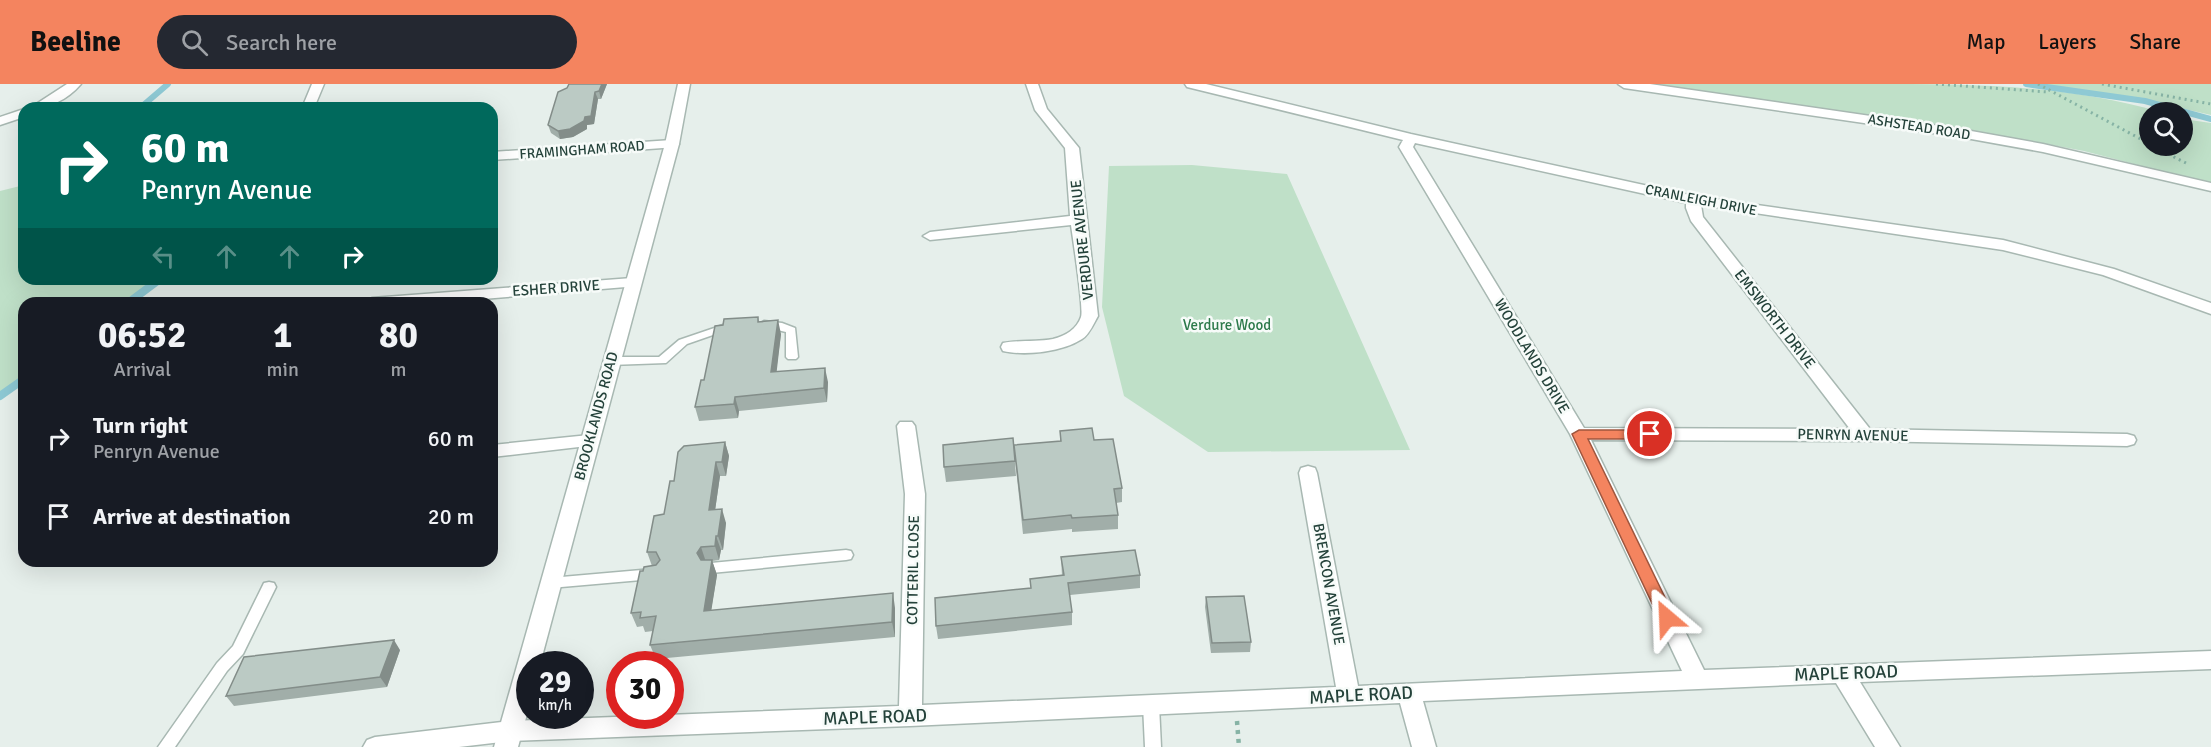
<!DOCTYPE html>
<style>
:root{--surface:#171b24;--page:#242831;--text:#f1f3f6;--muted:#9ea1a6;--accent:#f4845f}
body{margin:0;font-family:Signika,sans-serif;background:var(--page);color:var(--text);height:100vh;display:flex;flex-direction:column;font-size:22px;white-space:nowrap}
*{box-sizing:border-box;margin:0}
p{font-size:20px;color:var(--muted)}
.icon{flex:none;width:33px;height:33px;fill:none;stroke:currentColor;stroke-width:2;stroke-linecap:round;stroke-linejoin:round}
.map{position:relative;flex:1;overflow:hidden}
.sheet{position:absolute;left:18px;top:213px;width:480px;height:270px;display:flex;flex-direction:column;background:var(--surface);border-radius:18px;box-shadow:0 6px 24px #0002}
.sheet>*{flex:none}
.hud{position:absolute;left:18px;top:18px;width:480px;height:183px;border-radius:18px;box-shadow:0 6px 24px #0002;background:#00695c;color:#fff;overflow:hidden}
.fabs{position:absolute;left:2139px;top:18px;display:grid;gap:12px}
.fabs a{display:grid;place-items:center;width:54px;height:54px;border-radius:50%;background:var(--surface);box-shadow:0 6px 24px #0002;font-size:30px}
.speed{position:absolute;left:516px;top:567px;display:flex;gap:12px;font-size:30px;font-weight:700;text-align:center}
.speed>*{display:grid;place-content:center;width:78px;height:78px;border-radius:50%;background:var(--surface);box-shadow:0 6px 24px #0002;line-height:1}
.speed small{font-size:15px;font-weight:400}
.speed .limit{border:9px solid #d22;background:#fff;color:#111}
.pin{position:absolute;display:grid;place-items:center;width:51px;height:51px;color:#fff;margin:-26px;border:3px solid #fff;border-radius:50%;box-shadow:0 2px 6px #0007}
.me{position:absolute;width:66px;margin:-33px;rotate:334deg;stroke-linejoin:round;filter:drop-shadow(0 0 4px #0008)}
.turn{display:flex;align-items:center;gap:21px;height:126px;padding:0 24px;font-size:27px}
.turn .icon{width:78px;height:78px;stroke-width:2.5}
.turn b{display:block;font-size:42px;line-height:51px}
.lanes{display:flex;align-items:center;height:57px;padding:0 24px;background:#0003;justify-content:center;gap:30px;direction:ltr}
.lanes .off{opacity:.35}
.eta{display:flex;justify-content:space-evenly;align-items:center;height:102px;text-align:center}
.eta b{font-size:36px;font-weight:700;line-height:42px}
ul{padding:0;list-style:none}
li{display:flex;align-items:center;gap:18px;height:78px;padding:0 24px}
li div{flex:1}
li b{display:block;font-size:22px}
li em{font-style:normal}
header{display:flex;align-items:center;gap:36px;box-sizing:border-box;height:84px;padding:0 30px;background:var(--accent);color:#111}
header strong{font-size:28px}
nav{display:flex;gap:33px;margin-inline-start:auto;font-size:21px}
.search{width:420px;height:54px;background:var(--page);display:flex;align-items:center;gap:15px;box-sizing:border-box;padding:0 21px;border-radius:33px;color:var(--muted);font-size:22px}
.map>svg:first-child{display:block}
.green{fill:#bfe0c8}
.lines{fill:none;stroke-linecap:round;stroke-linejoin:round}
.stream-far1{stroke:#8ec9d4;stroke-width:6}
.stream{stroke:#8ec9d4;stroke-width:8}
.service-casing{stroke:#a8b8b2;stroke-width:3}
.minor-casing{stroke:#a8b8b2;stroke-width:3}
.tertiary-casing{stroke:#a8b8b2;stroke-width:3}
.path-far1{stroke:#86b3a5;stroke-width:3;stroke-dasharray:2 4;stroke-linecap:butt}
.path{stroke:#86b3a5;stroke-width:4.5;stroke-dasharray:4 5;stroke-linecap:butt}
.service{fill:#fff;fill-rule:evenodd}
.minor{fill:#fff;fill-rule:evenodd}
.tertiary{fill:#fff;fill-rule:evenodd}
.wall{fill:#a1aea9}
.shaded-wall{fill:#838d89}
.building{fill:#bbcac4;stroke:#838d89;stroke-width:1.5}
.route{fill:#f4845f;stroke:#9f563e;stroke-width:1.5}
.labels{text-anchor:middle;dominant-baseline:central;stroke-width:5;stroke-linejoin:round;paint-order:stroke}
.far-street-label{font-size:14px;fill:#24423a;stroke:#f7fbf9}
.street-label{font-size:15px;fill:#24423a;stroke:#f7fbf9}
.park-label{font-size:15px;fill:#2d7a4b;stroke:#f7fbf9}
.near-street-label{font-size:18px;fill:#24423a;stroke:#f7fbf9}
</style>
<header>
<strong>Beeline</strong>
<div class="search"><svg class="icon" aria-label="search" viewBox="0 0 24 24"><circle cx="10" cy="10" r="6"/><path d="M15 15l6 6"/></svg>Search here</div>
<nav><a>Map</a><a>Layers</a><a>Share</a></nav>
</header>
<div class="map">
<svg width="2211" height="663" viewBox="0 0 2211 663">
<rect width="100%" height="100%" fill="#e6efeb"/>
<!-- green -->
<path class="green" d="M1646 0C1721 0 1796 0 1870 0 1967 0 2066 0 2160 28H2150V62H2182L2183 35 2211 39V100L2084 67 2025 56Z
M2043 0H2211V31L2137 14Z
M1192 81 1287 90 1410 366 1208 368 1124 312 1102 223 1109 82Z
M24 101V195H160L128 219H24V295L0 312V107Z"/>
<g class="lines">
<!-- stream-far1 -->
<path class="stream-far1" d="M2026 0 2145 17 2211 35
M140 24 168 0"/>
<!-- stream -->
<path class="stream" d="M128 219 160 195
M0 312 24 295"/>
<defs>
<path id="service" d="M764 237 782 239 795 244 798 273 796 275H788L786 273V248L760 242 759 240Z
M729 239 734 242 733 244 687 260 666 279 610 281 604 277 610 273H659L679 256Z
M846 466 851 467 853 471 851 475 846 476 711 489 706 488 704 484 706 480 711 479Z
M653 485 658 486 660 490 658 494 653 495 550 504 545 503 543 499 545 495 550 494Z
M269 498 274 499 276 503 243 570 227 587 175 663H158L217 579 233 562 264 499Z
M1151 615 1156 616 1159 621 1161 663H1145L1143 621 1146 616Z"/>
<path id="minor" d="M67 0H81C67 16 50 24 30 24Z
M312 0H324L314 24H302Z
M1026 0H1038L1047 25 1079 64 1098 232C1094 239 1089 251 1082 255 1062 268 1026 272 1003 267L1001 263 1003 259C1018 256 1037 258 1053 255 1065 252 1077 245 1081 233 1084 224 1073 156 1071 141L930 156 923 152 930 148 1070 132 1065 64 1035 26Z
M1185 0H1206L1411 50 1694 112 2003 156 2114 185 2211 219V230L2103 191 2003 166 1701 121 1703 133 1870 345 2127 350 2134 352 2136 356 2134 360 2127 362 1865 357 1591 356 1704 586 2211 567V585L1860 598 1900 663H1875L1836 599 1423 617 1436 663H1412L1400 619 910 642 510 657 459 663H363L367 656 375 653 510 637 899 622 905 410 897 342 900 338H912L915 342 925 410 922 621 1336 603 1299 389 1301 384 1308 382 1315 384 1317 389 1358 602 1682 587 1570 350 1399 63 1403 56 1187 3ZM1415 59 1686 119V124L1691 137 1850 345 1584 344 1413 63Z
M1618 0H1650L1960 45 2043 60 2211 99V107L2043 68 1960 53 1624 4Z
M24 25V33L0 41V33Z
M672 56 677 57 679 60 677 63 492 76V68Z
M632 194 640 199 638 202 434 219H364L372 214Z
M589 351 596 353 598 357 596 361 492 373V361Z"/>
<path id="tertiary" d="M678 0H690L679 60 540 580H530V619L518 663H494L665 60Z"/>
</defs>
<!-- service casing -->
<use href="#service" class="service-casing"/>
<!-- minor casing -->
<use href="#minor" class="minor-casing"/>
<!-- tertiary casing -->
<use href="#tertiary" class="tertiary-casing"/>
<!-- path-far1 -->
<path class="path-far1" d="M1936 0 2048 8
M2038 0 2150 60
M2102 0 2211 20
M2152 62 2186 79"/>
<!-- path -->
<path class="path" d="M1237 637 1239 663"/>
<!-- service -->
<use href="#service" class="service"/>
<!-- minor -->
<use href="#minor" class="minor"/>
<!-- tertiary -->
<use href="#tertiary" class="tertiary"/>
</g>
<!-- wall -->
<path class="wall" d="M569 0H607L601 15H598L594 40 587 41V45L573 53 560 55 551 49 548 41Z
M758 233 759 237 781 250 776 288 828 298 827 318 739 327 738 334 699 337 695 323 704 296Z
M1060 347 1094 356 1122 404V418L1116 419 1118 431V445L1072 448V445L1023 450 1015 375 1060 357Z
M1013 354 1016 392 946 398 944 383Z
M725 358 729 372 726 392H720L715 426 726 439 723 466H721L719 476 712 477 717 491 711 526 895 524V553L656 575 650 561 653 547 645 548 643 542 637 543 631 529 643 487 652 482 647 468 664 430 674 397Z
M1061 473 1140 491V504L1070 511 1072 528V541L938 555 936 542 1062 492Z
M1206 513 1251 558 1250 568 1211 569 1205 523Z
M400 566 387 603 234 622 226 612Z"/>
<!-- shaded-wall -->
<path class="shaded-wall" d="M602 0H607L601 15 599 7Z
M595 8 598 15 594 40 587 41V45L573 53 560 55 558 47 585 33Z
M778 236 781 250 775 302 771 288Z
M825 284 828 298 827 318 824 304Z
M735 313 739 327 738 334 734 320Z
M725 358 729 372 726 392 722 378Z
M716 378 720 392 713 441 709 426Z
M722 425 726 439 723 466 718 452Z
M716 452 721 466 719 476 715 462Z
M701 463 706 478 702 483 697 469Z
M712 476 717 491 709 541 704 527Z
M893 509 895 524V553L892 538Z
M394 556 400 566 387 603 380 593Z"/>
<!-- building -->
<path class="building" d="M569 0H602L599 7 595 8 591 32 585 33 584 37 570 45 558 47 548 41 558 8 567 4Z
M758 233V238L778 236 771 288 825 284 824 304 735 313 734 320 695 323 701 296H704L715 242 723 241 724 235Z
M1092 344 1094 356 1113 355 1122 404 1114 405 1118 431 1072 434 1071 431 1023 436 1014 361 1061 357 1060 347Z
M1013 354 1015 377 944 383 943 361Z
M725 358 722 378H716L709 426 722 425 718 452H716L715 462 701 463 697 469 701 476H712L704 527 893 509 892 538 650 561 656 532 640 534 641 528 631 529 640 487H643L644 483 656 481 660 476 656 468H647L654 432 664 430 670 397H674L678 368 684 362Z
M1135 466 1140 491 1068 499 1072 528 936 542 935 514 1031 504 1030 495 1064 491 1061 473Z
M1244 512 1251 558 1212 559 1206 513Z
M394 556 380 593 226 612 244 573Z"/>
<!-- route -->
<path class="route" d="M1579 346H1650L1657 350 1650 355H1588L1675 534 1673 538 1667 540 1662 538 1659 534 1572 350Z"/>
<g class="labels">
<!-- far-street labels -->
<g class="far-street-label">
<text transform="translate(1919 43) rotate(9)">ASHSTEAD ROAD</text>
<text transform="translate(582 66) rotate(-4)">FRAMINGHAM ROAD</text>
<text transform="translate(1701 116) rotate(11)">CRANLEIGH DRIVE</text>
</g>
<!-- street labels -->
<g class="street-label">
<text transform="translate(1082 156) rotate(-96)">VERDURE AVENUE</text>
<text transform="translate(556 204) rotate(-4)">ESHER DRIVE</text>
<text transform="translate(1775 235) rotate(52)">EMSWORTH DRIVE</text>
<text transform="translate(1532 272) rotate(59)">WOODLANDS DRIVE</text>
<text transform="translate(596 332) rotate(-75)">BROOKLANDS ROAD</text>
<text transform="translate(1853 351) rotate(1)">PENRYN AVENUE</text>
<text transform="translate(913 486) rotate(-89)">COTTERIL CLOSE</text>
<text transform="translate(1329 500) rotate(80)">BRENCON AVENUE</text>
</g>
<!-- park labels -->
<g class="park-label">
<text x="1227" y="241">Verdure Wood</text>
</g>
<!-- near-street labels -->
<g class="near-street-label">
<text transform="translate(1846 589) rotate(-2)">MAPLE ROAD</text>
<text transform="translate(1361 611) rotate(-3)">MAPLE ROAD</text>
<text transform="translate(875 633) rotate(-2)">MAPLE ROAD</text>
</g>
</g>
</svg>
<div class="fabs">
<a><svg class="icon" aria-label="search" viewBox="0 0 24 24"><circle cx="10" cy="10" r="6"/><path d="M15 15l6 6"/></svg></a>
</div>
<div class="speed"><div>29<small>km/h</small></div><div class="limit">30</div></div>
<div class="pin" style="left:1650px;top:350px;background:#d93025"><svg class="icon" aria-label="arrive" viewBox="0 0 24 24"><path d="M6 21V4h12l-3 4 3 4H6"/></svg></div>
<svg class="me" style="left:1667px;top:534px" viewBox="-20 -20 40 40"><path d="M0-17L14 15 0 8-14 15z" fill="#f4845f" stroke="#fff" stroke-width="4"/></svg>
<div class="hud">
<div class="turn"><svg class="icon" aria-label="right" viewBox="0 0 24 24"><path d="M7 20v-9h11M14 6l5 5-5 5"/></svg><div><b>60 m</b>Penryn Avenue</div></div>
<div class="lanes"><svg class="icon off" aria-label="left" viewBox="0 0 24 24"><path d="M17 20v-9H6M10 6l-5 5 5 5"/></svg><svg class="icon off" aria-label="ahead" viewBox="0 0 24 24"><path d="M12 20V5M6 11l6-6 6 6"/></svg><svg class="icon off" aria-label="ahead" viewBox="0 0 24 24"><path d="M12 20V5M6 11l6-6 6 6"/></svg><svg class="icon" aria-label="right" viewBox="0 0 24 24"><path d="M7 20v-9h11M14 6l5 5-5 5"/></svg></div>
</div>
<section class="sheet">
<div class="eta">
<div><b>06:52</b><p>Arrival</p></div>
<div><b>1</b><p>min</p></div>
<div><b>80</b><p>m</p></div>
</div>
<ul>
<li><svg class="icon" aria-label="right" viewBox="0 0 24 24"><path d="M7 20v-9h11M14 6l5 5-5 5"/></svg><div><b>Turn right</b><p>Penryn Avenue</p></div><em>60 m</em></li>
<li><svg class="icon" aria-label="arrive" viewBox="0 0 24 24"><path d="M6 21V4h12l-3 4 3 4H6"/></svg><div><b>Arrive at destination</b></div><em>20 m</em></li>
</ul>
</section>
</div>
